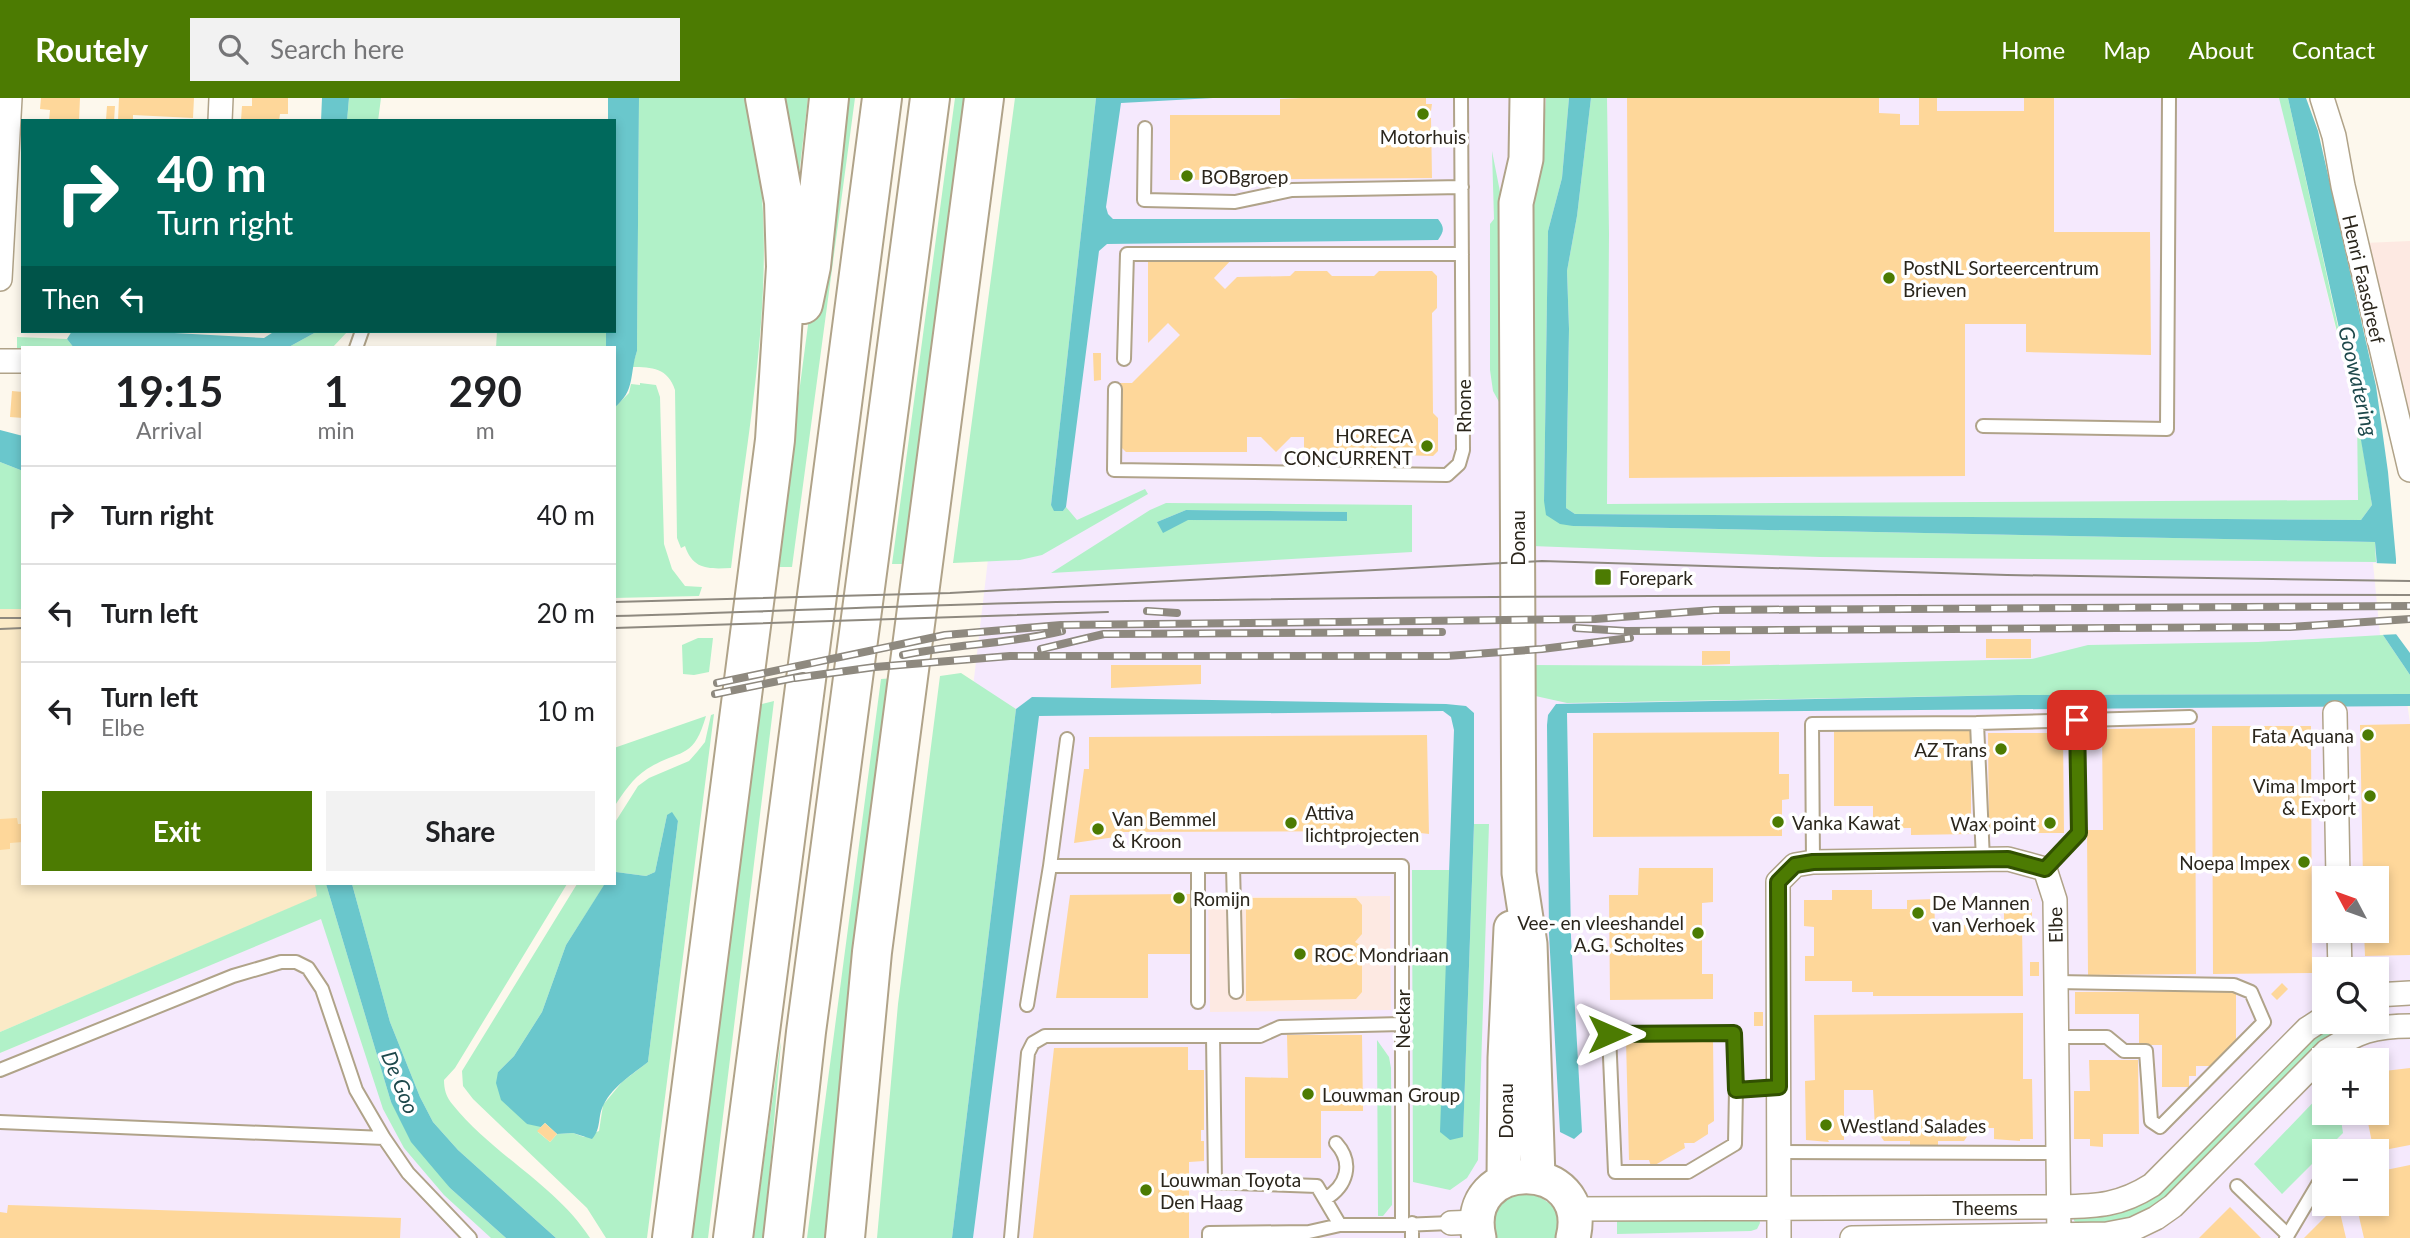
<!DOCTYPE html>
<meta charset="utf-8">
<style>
:root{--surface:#fff;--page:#f2f2f2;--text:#202124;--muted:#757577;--line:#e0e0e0;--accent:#4c7b02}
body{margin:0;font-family:Lato,sans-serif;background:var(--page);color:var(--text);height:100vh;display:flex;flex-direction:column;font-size:26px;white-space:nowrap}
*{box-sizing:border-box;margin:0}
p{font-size:23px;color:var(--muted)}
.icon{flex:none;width:38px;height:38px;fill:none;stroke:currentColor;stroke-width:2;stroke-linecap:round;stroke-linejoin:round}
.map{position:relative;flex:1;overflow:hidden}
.sheet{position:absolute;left:21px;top:248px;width:595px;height:539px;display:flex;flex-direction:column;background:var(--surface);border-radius:0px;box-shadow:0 4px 10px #0003}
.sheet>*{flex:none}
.guide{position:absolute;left:21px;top:21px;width:595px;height:214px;border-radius:0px;box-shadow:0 4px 10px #0003;background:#00695c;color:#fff;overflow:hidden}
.needle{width:46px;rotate:311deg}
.controls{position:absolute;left:2312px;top:768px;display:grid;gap:14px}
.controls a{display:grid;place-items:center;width:77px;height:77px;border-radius:0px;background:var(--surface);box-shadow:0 4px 10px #0003;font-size:35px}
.pin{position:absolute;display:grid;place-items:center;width:60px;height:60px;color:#fff;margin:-30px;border-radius:14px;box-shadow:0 4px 10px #0006}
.me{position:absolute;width:77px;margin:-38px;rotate:90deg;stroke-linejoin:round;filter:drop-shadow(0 0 5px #0008)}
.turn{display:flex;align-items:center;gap:24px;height:147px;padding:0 21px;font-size:32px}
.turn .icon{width:91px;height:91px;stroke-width:2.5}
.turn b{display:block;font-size:49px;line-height:60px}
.then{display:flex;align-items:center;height:66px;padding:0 21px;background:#0003;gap:14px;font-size:26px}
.eta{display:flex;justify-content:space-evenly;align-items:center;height:119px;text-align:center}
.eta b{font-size:42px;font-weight:700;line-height:49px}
.action{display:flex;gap:14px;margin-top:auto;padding:14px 21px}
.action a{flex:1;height:80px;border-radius:0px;background:var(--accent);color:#fff;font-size:28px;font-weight:700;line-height:80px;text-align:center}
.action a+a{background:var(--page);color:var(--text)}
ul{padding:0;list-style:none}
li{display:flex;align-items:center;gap:21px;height:98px;padding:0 21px;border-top:2px solid var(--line)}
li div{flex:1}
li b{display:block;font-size:26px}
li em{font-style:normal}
header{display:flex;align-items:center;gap:42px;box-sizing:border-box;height:98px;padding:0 35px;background:var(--accent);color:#fff}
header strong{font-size:33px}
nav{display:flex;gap:38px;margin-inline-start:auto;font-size:24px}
.search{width:490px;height:63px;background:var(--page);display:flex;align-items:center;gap:18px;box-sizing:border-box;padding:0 24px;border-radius:0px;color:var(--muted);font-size:26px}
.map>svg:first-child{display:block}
.built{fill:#fbeac7}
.industrial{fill:#f5e9fd;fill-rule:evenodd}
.education{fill:#fde9e2}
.green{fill:#b1f1c8;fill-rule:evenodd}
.water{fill:#6ac7cc}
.pier{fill:#fdf8ed}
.building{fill:#fed79a}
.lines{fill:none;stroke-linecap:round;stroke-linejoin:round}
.service-casing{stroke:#b0a389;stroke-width:16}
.minor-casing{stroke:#b0a389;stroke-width:26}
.secondary-casing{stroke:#b0a389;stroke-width:37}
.motorway-casing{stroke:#b0a389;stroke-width:42}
.service{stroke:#fff;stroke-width:12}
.minor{stroke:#fff;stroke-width:23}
.secondary{stroke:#fff;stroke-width:33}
.motorway{stroke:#fff;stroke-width:38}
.tram{stroke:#8e897f;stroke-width:2}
.rail-casing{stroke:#8e897f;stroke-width:8}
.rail{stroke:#fff;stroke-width:5;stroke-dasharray:16;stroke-linecap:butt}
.route-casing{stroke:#315001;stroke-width:18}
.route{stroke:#4c7b02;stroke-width:12}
.poi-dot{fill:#4c7b02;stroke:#fff;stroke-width:2.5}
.labels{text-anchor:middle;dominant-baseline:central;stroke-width:7;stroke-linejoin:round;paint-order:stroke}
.poi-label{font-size:19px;fill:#2b261c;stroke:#fff;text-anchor:start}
.street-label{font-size:19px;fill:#2b261c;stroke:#fff}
.water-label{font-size:21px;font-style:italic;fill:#1d484b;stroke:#fff}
</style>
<header>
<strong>Routely</strong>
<div class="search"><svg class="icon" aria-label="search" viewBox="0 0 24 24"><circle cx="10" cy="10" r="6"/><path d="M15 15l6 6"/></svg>Search here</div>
<nav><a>Home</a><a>Map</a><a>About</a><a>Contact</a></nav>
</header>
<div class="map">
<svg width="2410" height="1140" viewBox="0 0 2410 1140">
<rect width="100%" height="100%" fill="#fdf8ed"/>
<!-- built -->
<path class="built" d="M0 511H23V786H326L328 794 0 934Z"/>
<!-- industrial -->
<path class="industrial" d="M1042 0H2280L2379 410 2410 625V1140H922L931 948ZM2324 780H2376V833H2324ZM2324 872H2376V924H2324ZM2324 962H2376V1015H2324ZM2324 1054H2376V1106H2324Z
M334 815 391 1004 450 1090 506 1140H0V955Z"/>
<!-- education -->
<path class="education" d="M2410 143V335L2364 145Z
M1390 798 1391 912 1210 914 1208 799Z"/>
<!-- green -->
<path class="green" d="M349 0H381L378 23H347Z
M639 0H746C786 151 749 318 731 470 709 471 693 472 685 448L681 450 677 440 675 292C668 270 652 269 632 269L637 253Z
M784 0H808L797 94Z
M838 0H855L792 469H776Z
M955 0H972L910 466H892Z
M1015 0H1096L1051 407 1063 413 1066 409 1077 422 1145 391 1148 396 1042 457 1020 462 953 465Z
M1546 0H1569L1562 80 1548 133 1544 403 1573 428 2375 444 2376 464 1820 459 1532 448 1530 99 1543 38Z
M1591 0H1607L1609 136 1607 406 2358 402 2357 315 2372 407 2361 422 1575 416 1566 410 1569 231 1567 173 1577 118Z
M2279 0H2288L2354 302Z
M1492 53 1503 109 1504 313 1493 293 1490 272V126L1494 121Z
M318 233H348L332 250H287Z
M497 233H606V250H496Z
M17 239 67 241 74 250H82H23V254L17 253Z
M640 285 656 287 660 299 664 446 672 471 685 488 702 489 699 498 614 500V310L629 295 631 286 640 287Z
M0 364 23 373V511H0Z
M1166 405 1412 407V454L1051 475 1150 412ZM1186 412 1346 414V423L1188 422 1157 424Z
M2383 537 2410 577V596L2018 597 1567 605 1531 597V567L1731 568 2032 561 2088 547 2258 544Z
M698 540H713L709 574 694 577 683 576 682 547Z
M961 575 1016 611 952 1140H877L898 906 940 578Z
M896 580 835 1140H807L881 581Z
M774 603 708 1140H689L758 607Z
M714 616 647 1140H606L587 1110 473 1001 463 988 462 973 577 786H605L566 847 542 914 514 958 498 974 527 1026H538L541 1029 538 1034 550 1044 557 1036 573 1035 584 1039 599 1033 603 1007 622 984 648 964 678 723 667 717 655 774 646 778 616 774 614 776V726L638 688 649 680 689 663 697 654 705 644 711 617Z
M706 618C693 663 681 650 647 671 633 680 623 695 614 709V650Z
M1474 726H1489L1478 1062 1467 1080 1450 1092 1413 1084 1412 772H1450L1448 841 1463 1038Z
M315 786H326L391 1004 450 1090 506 1140H491L444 1097 404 1050 383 1011 321 821 0 955V934L317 798Z
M352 786H567L455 970 444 982C444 991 446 999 453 1007 493 1057 555 1086 590 1140H556L458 1052 433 1024 420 999 390 924Z
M2324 932 2330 936 2328 945 2169 1103 2145 1119 2083 1129 2074 1123V1117L2118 1112 2314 934Z
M1377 942 1389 959 1391 970 1392 1107 1383 1118H1378Z
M781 944 764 1140H753L780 949Z
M2324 993V1015H2340L2343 1035 2282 1096 2254 1066Z
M1523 1094C1546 1099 1568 1112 1555 1140H1497C1489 1118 1501 1099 1523 1094Z
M1617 1116 1759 1120 1760 1125 1757 1131 1751 1133 1617 1136Z"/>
<!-- water -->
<path class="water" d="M322 0H349L347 23H321Z
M608 0H639L637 253C629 277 636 292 614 310V250H606V233H614V23H608Z
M1096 0H1213L1121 5 1106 109 1108 116 1113 121H1438C1445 130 1444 133 1438 142L1107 146 1099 153 1066 409 1063 413H1054L1051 407Z
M1569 0H1591L1577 118 1567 173 1569 231 1566 410 1575 416 2361 422 2372 407 2352 289 2288 0H2306L2318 33 2376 288 2388 374 2396 461V536L2410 555V577L2383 537 2375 444 1573 428 1560 426 1546 417 1544 403 1548 133 1562 80Z
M72 233H138L264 240 275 233H318L287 250H74L67 241Z
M0 332 23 338V373L0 364Z
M1186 412 1347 414V423L1188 422 1163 435 1157 424Z
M2410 596V608L1567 615 1571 839 1582 1034 1574 1041 1560 1034 1549 836 1547 627 1548 617 1556 606 2018 597Z
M1032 599 1446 606 1466 608 1474 615V726L1463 1039 1450 1042 1440 1034 1454 632 1451 619 1443 613 1039 618 973 1140H952L1016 611Z
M672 714 678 723 648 964C633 976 613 988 604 1006 597 1018 602 1030 592 1041L573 1035 557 1036 545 1025 541 1029 527 1026 501 1002 496 985 498 974 514 958 542 914 566 847 604 787 614 786 616 774 646 778 655 774 667 717Z
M326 786H352L390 924 420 999 433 1024 458 1052 556 1140H506L450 1090 411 1044 391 1004Z"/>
<!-- pier -->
<path class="pier" d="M2373 465 2400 466 2401 536 2380 537Z"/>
<!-- building -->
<path class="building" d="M41 0H80L79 23H49L50 12 40 11Z
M119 0H194L193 20 133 17V23L118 22Z
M252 0H288V16H280L279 23 241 22 242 8H252Z
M1302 0H1426V6H1432L1431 13H1426V20H1431L1432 80 1170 82V17H1280V1Z
M1627 0H1879V15L1900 16V27H1919V0H1937V13H2024V0H2054V134H2150L2151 257 2026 254V226H1965V378L1629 380Z
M107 8H115L114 23 106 22Z
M1148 160H1233L1214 180 1225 191 1237 179 1290 178 1295 173H1327L1332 178H1374L1379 173H1432L1437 178V210L1432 215 1433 315 1438 320V353L1433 358 1399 357 1396 353 1304 354V339H1291L1276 354 1261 339H1247V354H1126L1121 349 1120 285H1132L1180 237 1168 225 1148 245Z
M1093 255H1101V282L1094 283Z
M12 293 23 294V320L10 319Z
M1986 541H2031V560H1986Z
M1702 553H1730V566L1702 567Z
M1111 567H1201V586L1111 590Z
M2410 626V857L2365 858 2364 833H2376V780H2363L2360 627Z
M2212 628H2311L2312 875 2213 876Z
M2195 630 2196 876 2088 877 2087 732H2103L2102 631Z
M1834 633H1971V736L1911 737V730H1891V722H1873V708H1834Z
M1779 634V676H1789V701L1782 702V738L1593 739V635Z
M1988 635H2063L2064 735H1989Z
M1427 637 1429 736 1404 733 1122 734V738L1074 745 1084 671H1089V639Z
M17 720 18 726H23V744L10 745V751L0 752V721Z
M1639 770H1713V804L1702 805V876H1713V901L1610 902 1609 797H1638Z
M1832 792H1872V811H1907V802L1934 801 1935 827H2004V801H2032V827H2022L2023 898H1873V894H1852V883H1805V858H1814V829L1804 828V802H1832Z
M1191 796V856H1148V900H1056L1070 797Z
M1246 800H1356L1362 807V836L1355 844 1360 847 1361 853 1355 857 1362 865V894L1356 901 1246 903Z
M2030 864H2039V878H2030Z
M2282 885 2288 891 2277 902 2271 896Z
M2236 893V942L2210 968H2196V978H2189V989H2162V947H2139V916H2075V894Z
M1754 914H1763V928H1754Z
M2023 915V981H2032L2033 1041H2020V1043L1994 1041V1030H1973L1964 1043H1938V1049H1910V1043H1884L1875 1030 1873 992H1844V1042H1828L1829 1044 1806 1042 1805 983 1815 982 1814 917Z
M1287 937H1362L1363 1013H1321V1060H1245V979L1288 980Z
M1713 941 1714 1023 1708 1027V1036L1694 1045H1684L1685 1050 1655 1067 1651 1068 1649 1062H1629L1626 942Z
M1188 949V972H1204V1032H1201V1043H1204V1063L1189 1064V1140H1033L1054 950Z
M2089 962H2138L2139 1036H2103V1049L2090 1048V1041H2074V993H2090Z
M2410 970V1047L2374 1054 2367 1020 2345 1025 2343 1015H2376V974Z
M545 1025 557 1036 550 1044 537 1033Z
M2410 1067V1140H2364L2356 1106H2376V1074Z
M2338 1106 2346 1140H2304Z
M8 1107 401 1120 400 1140H0V1114L7 1115Z
M2230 1109 2261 1140H2199Z"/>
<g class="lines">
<defs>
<path id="service" d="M1145 30 1144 102 1235 104 1292 92 1462 89
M356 250 362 233
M1124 261 1127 156H1462
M1115 291 1114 372 1447 377 1459 366 1463 352 1461 0
M1983 328 2167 331 2169 0
M1977 625 2190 619
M1813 764 1812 626 1977 625 1983 762
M1050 768H1402V1127L1451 1125
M1233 768 1236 894
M2045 771 2079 735 2077 622
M2056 884 2234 887 2251 894 2264 924 2160 1029 2151 1023 2146 953H2124L2107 939H2057
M1198 904V768
M1027 907 1050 768 1067 641
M1213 938 1215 1084
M0 972 233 878 281 864H296L308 870 322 891 356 992 384 1040 408 1075 470 1140
M1736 992 1735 1046 1688 1074H1615L1609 936 1734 935 1736 992 1779 989
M0 1024 384 1040
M1779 1054 2058 1055
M1207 1084 1317 1088 1340 1127H1402
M2237 1088 2288 1137
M1325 1101C1347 1088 1354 1065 1336 1045
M1412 1125V1140
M1011 1140 1028 955 1033 945 1045 938H1260L1280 929 1402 926
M1209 1140V1135L1309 1134 1340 1127
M2286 1140 2324 1076"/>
<path id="minor" d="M2322 0 2334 38 2343 88 2410 372
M220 23 221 0
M0 181 10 0
M0 263H23
M2335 615 2338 780
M2339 833 2340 872
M2376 897 2410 895
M1573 1111 2058 1109C2096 1108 2119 1108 2152 1087L2307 931 2324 920
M1451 1125 1477 1124
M1779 1140 1778 784 1795 767 1813 764 2008 761 2045 771 2055 802 2059 1140
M1852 1140 2107 1136 2133 1131 2156 1120 2173 1108 2327 953C2358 934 2373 928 2410 928"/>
<path id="secondary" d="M1527 0 1526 61 1516 105 1519 775 1530 846 1538 1079
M1504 1083 1505 960 1511 830
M1479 1140C1460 1058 1593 1059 1573 1140"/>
<path id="motorway" d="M803 206 811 168 829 0
M672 1140 775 342 786 169 784 104 765 0
M733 1140 882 0
M783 1140 806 934 930 0
M845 1140 872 854 984 0"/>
</defs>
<!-- service casing -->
<use href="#service" class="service-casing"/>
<!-- minor casing -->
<use href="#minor" class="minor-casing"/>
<!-- secondary casing -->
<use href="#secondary" class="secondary-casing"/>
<!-- motorway casing -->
<use href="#motorway" class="motorway-casing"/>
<!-- service -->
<use href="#service" class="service"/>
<!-- minor -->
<use href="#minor" class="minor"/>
<!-- secondary -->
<use href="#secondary" class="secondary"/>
<!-- motorway -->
<use href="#motorway" class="motorway"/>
<!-- tram -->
<path class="tram" d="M614 504 950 495 1542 463 2007 477 2410 483
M614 518C762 514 909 507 1056 504 1508 497 1959 496 2410 497
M0 520H23
M614 530 1108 514
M0 531 23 530"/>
<defs>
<path id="rail" d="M1147 513 1177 515
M1576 530 1626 533 2290 529 2410 521
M1041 551 1104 536 1442 534
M903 557C955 546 1009 546 1062 533
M795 580 875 569 1010 558H1447L1542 551 1630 540
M717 585 945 537 1061 527 1595 521 1714 512 2410 508
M715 596 803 578"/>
</defs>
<!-- rail casing -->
<use href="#rail" class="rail-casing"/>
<!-- rail -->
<use href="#rail" class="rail"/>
</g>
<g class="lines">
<defs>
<path id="route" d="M1609 936 1734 935 1736 992 1779 989 1778 784 1795 767 1813 764 2008 761 2045 771 2079 735 2077 622"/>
</defs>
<!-- route casing -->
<use href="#route" class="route-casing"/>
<!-- route -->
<use href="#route" class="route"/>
</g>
<!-- markers -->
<g class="poi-dot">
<circle cx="1423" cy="16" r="7"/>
<circle cx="1187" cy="78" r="7"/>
<circle cx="1889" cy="180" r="7"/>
<circle cx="1427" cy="348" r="7"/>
<rect x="1594" y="470" width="18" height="18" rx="3.5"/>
<circle cx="2368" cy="637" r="7"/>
<circle cx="2001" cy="651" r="7"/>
<circle cx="2370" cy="698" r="7"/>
<circle cx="1778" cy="724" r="7"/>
<circle cx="1291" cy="725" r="7"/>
<circle cx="2050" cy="725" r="7"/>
<circle cx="1098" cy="731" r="7"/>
<circle cx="2304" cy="764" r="7"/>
<circle cx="1179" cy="800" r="7"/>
<circle cx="1918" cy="815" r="7"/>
<circle cx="1698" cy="835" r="7"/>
<circle cx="1300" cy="856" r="7"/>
<circle cx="1308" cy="996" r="7"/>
<circle cx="1826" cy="1027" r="7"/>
<circle cx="1146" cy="1092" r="7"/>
</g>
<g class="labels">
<!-- poi labels -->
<g class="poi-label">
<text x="1423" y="38" text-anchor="middle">Motorhuis</text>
<text x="1201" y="78">BOBgroep</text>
<text x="1903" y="169">PostNL Sorteercentrum<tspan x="1903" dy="22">Brieven</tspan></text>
<text x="1413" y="337" text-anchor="end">HORECA<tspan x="1413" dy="22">CONCURRENT</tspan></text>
<text x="1619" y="479">Forepark</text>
<text x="2354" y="637" text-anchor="end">Fata Aquana</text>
<text x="1987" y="651" text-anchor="end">AZ Trans</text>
<text x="2356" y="687" text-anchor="end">Vima Import<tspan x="2356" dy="22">&amp; Export</tspan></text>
<text x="1305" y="714">Attiva<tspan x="1305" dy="22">lichtprojecten</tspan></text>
<text x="1112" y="720">Van Bemmel<tspan x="1112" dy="22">&amp; Kroon</tspan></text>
<text x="1792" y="724">Vanka Kawat</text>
<text x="2036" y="725" text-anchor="end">Wax point</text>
<text x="2290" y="764" text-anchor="end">Noepa Impex</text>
<text x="1193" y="800">Romijn</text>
<text x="1932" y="804">De Mannen<tspan x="1932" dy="22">van Verhoek</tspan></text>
<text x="1684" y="824" text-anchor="end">Vee- en vleeshandel<tspan x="1684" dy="22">A.G. Scholtes</tspan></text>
<text x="1314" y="856">ROC Mondriaan</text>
<text x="1322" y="996">Louwman Group</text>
<text x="1840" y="1027">Westland Salades</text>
<text x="1160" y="1081">Louwman Toyota<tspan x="1160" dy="22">Den Haag</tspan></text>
</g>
<!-- street labels -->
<g class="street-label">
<text transform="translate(2364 181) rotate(77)">Henri Faasdreef</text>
<text transform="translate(1463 308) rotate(-90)">Rhone</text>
<text transform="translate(1517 440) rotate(-90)">Donau</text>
<text transform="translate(2055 827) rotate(-91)">Elbe</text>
<text transform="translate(1402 921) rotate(-90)">Neckar</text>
<text transform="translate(1505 1013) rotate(-90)">Donau</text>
<text x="1985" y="1109">Theems</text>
</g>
<!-- water labels -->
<g class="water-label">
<text transform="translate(2359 283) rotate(77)">Goowatering</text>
<text transform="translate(401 984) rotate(68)">De Goo</text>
</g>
</g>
</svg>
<div class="controls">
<a><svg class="needle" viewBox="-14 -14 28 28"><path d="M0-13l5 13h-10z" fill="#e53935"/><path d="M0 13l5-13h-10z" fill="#757577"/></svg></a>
<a><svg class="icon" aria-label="search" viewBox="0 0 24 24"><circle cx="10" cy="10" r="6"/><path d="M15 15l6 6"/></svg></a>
<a>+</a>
<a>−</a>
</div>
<div class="pin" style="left:2077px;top:622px;background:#d93025"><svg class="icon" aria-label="arrive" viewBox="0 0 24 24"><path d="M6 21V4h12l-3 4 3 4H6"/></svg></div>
<svg class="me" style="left:1609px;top:936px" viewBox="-20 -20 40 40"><path d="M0-17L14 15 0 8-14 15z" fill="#4c7b02" stroke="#fff" stroke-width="4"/></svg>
<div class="guide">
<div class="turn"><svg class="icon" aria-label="right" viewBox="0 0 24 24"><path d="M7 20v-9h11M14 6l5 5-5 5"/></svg><div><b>40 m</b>Turn right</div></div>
<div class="then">Then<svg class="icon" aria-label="left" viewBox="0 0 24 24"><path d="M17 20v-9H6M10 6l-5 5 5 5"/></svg></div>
</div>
<section class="sheet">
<div class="eta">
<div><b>19:15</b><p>Arrival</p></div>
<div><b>1</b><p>min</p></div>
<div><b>290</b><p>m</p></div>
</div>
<ul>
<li><svg class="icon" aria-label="right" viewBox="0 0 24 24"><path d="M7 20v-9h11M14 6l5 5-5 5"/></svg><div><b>Turn right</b></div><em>40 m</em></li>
<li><svg class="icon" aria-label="left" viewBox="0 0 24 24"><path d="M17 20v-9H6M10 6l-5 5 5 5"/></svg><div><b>Turn left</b></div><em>20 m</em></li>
<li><svg class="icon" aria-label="left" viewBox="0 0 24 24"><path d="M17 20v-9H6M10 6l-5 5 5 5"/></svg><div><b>Turn left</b><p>Elbe</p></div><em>10 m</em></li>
</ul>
<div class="action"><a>Exit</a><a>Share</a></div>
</section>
</div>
